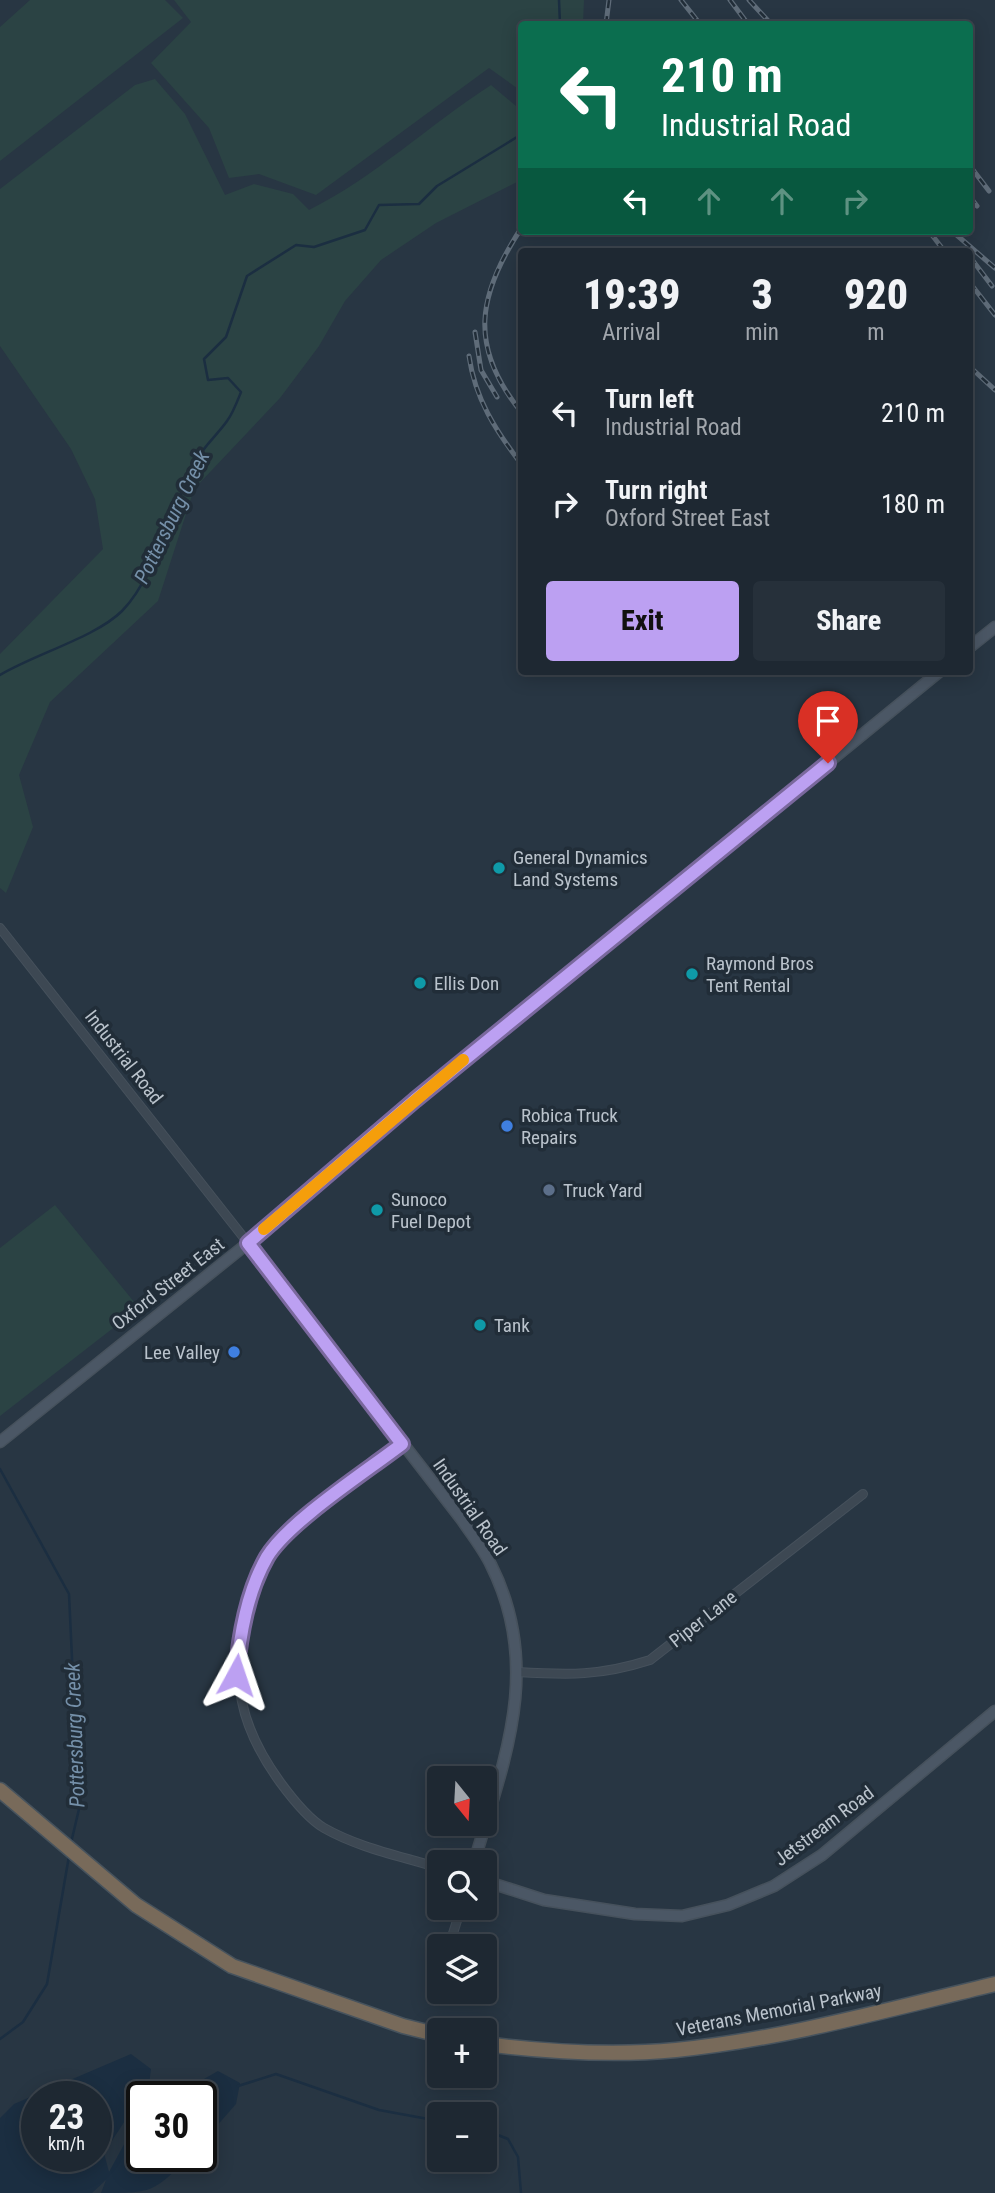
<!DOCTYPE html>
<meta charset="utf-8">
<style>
:root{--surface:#1e2832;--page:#26303a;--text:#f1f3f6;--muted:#a1a6ac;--line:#3c444d;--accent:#bca0f2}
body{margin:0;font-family:"Roboto Condensed",sans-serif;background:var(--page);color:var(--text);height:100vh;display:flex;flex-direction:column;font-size:26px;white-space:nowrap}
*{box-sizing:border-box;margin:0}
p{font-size:23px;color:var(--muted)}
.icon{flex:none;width:38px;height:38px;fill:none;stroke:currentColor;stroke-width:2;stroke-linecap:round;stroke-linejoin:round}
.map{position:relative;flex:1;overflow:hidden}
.panel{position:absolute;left:518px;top:248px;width:455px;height:427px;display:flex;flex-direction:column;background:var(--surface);border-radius:7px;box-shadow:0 4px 18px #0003,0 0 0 2px var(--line)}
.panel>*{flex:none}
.guide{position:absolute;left:518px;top:21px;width:455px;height:214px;border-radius:7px;box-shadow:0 4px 18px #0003,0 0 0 2px var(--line);background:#0b6e4f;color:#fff;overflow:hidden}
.needle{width:46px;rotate:162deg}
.tools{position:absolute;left:427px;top:1766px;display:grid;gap:14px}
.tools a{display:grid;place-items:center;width:70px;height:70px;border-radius:7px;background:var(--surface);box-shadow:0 4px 18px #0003,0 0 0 2px var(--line);font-size:35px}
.speed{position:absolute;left:21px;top:2081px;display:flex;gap:14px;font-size:35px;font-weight:700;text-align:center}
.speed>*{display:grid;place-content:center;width:91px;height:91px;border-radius:50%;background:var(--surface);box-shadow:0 4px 18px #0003,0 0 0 2px var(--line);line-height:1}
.speed small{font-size:18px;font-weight:400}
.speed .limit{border:4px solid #111;border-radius:10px;background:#fff;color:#111}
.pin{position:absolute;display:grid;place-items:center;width:60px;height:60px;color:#fff;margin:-72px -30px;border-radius:50% 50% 50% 0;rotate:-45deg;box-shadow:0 0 7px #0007}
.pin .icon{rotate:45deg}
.me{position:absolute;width:77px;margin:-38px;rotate:5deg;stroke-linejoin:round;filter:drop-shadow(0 0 5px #0008)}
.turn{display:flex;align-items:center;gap:24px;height:147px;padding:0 28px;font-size:32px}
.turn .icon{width:91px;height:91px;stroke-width:2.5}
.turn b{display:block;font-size:49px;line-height:60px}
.lanes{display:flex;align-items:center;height:66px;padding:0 28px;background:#0003;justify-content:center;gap:35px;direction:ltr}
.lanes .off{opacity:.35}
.eta{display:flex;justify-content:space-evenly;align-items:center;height:119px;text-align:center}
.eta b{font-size:42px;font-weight:800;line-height:49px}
.cta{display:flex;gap:14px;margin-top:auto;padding:14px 28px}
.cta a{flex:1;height:80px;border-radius:7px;background:var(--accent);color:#111;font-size:28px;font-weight:800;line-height:80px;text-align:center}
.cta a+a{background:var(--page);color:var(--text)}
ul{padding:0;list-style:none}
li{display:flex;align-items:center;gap:21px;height:91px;padding:0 28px}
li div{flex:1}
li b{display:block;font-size:26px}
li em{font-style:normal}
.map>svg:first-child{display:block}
.green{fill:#2b4344}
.water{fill:#1b2e41;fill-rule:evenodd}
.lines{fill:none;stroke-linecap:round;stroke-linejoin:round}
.stream{stroke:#1b2e41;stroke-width:2.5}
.street-casing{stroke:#46515c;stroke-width:10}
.secondary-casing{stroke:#46515c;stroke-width:13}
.highway-casing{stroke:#47535d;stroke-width:17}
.street{stroke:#3d4853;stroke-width:8}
.secondary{stroke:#4b5765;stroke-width:10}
.highway{stroke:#786a5a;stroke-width:14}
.rail-casing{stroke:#5f6c79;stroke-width:5}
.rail{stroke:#212d38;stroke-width:2.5;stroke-dasharray:8;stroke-linecap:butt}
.route-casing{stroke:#7a689d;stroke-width:18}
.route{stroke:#bca0f2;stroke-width:12}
.slow{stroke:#f59e0b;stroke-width:12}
.culture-dot{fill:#0f9aa8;stroke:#212d38;stroke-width:2.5}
.shop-dot{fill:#3f7fe0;stroke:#212d38;stroke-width:2.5}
.service-dot{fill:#5c6f8a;stroke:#212d38;stroke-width:2.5}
.labels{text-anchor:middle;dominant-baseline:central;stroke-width:7;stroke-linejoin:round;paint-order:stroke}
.poi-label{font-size:19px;fill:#bac3cc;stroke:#212d38;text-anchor:start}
.street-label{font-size:19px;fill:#bac3cc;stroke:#212d38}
.water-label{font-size:21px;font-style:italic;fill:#7590a9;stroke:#212d38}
</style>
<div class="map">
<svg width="995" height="2193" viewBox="0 0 995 2193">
<rect width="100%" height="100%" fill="#283643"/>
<!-- green -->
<path class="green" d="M30 0H165L183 18 0 161V27Z
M174 0H584L583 24H522L521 91 489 68 316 195 259 174 229 178 209 128 151 63 191 22Z
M155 79 185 114 225 195 254 184 293 194 309 210C375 177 429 125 491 85L516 106 521 103V180L436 223 381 260 345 301 319 346 280 398 194 489 158 601 50 702 19 775 33 827 6 893 0 888V654L103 549 95 499 71 449 0 346V189L135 85Z
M55 1205 139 1308 0 1416V1248Z"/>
<!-- water -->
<path class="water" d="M131 2054 151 2069 149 2084 104 2153 109 2172 128 2137 142 2124V2156H190C153 2193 152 2193 101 2193L106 2180 92 2193H0V2118L14 2104ZM37 2096H96V2156H37Z
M218 2071 240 2083 236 2104 201 2144V2096H174Z"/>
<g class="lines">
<!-- stream -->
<path class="stream" d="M559 0 560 24
M0 675C35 654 96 637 122 611 156 577 173 502 197 459 205 445 218 434 227 421 233 413 237 402 241 392L228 378 208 380 204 359 226 337 247 276 296 245 314 247 365 230 379 205 419 204 437 186 522 134
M0 1469 69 1594 79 1809 71 1843
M0 2039 23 2022 47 1984 69 1856
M238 2086 276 2074 379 2110 439 2121
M485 2130 508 2139 518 2157 521 2193"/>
<defs>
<path id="street" d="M0 928 248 1243
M402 1443C367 1471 289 1521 268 1557 258 1573 252 1594 247 1612 229 1677 240 1727 280 1782 291 1797 307 1818 324 1828 359 1848 401 1856 439 1868
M517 1672C569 1675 600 1676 650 1660L863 1494
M449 1946 461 1908
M433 2000 439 1979"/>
<path id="secondary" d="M970 647 995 627
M248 1243 462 1520C472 1535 484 1550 491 1565 543 1668 504 1761 474 1862
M0 1442 248 1243 415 1100 939 672
M485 1881 544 1900 635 1914 682 1916 728 1905 774 1886 822 1855 995 1711"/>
<path id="highway" d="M0 1790 136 1905 232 1966 403 2026 439 2035
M485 2044C548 2052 613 2056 676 2050 784 2039 890 2009 995 1984"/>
</defs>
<!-- street casing -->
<use href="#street" class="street-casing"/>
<!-- secondary casing -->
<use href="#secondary" class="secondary-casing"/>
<!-- highway casing -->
<use href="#highway" class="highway-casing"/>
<!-- street -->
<use href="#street" class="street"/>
<!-- secondary -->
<use href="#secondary" class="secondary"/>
<!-- highway -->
<use href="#highway" class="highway"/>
<defs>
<path id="rail" d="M681 0 700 24
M730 0 748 24
M749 0 771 24
M606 24 609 0
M970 166 989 191
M970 197 977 206
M522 227C477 295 468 347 522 413
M929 231 945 252
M952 231 995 268
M970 257 992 286
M970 283 995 315
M475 332 481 370 497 397
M469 356C475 399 496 431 522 465
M970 367 995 390"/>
</defs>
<!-- rail casing -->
<use href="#rail" class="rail-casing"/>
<!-- rail -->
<use href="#rail" class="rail"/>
</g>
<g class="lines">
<defs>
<path id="route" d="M236 1675C240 1635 247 1592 267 1557 288 1522 367 1471 402 1444L248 1243 415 1100 828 763"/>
</defs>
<!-- route casing -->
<use href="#route" class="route-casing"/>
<!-- route -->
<use href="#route" class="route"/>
<!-- slow -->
<path class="slow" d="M264 1229 463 1060"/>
</g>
<!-- markers -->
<g class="culture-dot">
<circle cx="499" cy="868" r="7"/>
<circle cx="692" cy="974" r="7"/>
<circle cx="420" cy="983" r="7"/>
<circle cx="377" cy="1210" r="7"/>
<circle cx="480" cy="1325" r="7"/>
</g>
<g class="shop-dot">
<circle cx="507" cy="1126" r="7"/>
<circle cx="234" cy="1352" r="7"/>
</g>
<circle class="service-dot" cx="549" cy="1190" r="7"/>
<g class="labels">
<!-- poi labels -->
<g class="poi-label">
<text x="513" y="857">General Dynamics<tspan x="513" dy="22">Land Systems</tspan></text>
<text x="706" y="963">Raymond Bros<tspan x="706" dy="22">Tent Rental</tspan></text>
<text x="434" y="983">Ellis Don</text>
<text x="521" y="1115">Robica Truck<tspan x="521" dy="22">Repairs</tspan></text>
<text x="563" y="1190">Truck Yard</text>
<text x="391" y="1199">Sunoco<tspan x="391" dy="22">Fuel Depot</tspan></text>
<text x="494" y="1325">Tank</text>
<text x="220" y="1352" text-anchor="end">Lee Valley</text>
</g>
<!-- street labels -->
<g class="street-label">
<text transform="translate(124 1057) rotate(52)">Industrial Road</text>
<text transform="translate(168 1284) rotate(-38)">Oxford Street East</text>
<text transform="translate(470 1507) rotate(55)">Industrial Road</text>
<text transform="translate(703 1619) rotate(-38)">Piper Lane</text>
<text transform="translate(824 1826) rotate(-37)">Jetstream Road</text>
<text transform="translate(779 2010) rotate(-11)">Veterans Memorial Parkway</text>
</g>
<!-- water labels -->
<g class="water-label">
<text transform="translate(172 517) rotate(-64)">Pottersburg Creek</text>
<text transform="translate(75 1735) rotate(-92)">Pottersburg Creek</text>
</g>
</g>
</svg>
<div class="tools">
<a><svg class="needle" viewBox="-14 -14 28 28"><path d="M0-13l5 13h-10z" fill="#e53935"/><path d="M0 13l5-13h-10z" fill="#a1a6ac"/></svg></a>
<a><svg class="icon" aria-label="search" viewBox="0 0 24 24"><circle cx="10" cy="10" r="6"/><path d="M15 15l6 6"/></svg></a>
<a><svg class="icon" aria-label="layers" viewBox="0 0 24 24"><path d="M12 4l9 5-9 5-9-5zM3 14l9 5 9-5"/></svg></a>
<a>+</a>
<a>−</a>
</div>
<div class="speed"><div>23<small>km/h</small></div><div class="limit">30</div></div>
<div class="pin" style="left:828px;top:763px;background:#d93025"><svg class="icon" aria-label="arrive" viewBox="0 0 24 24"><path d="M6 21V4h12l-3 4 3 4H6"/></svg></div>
<svg class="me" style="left:236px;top:1675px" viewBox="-20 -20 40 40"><path d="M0-17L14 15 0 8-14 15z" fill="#bca0f2" stroke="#fff" stroke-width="4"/></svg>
<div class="guide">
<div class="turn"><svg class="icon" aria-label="left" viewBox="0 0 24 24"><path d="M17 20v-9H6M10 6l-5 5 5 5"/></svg><div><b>210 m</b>Industrial Road</div></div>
<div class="lanes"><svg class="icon" aria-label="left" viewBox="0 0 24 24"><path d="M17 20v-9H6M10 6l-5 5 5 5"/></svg><svg class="icon off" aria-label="ahead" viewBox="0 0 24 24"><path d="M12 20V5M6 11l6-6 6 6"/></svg><svg class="icon off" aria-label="ahead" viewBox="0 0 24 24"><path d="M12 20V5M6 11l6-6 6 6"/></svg><svg class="icon off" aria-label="right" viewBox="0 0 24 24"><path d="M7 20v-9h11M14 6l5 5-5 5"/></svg></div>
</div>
<section class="panel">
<div class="eta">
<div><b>19:39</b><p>Arrival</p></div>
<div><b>3</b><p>min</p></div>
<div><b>920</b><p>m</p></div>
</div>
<ul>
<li><svg class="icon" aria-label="left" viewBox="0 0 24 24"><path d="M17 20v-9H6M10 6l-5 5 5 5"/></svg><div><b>Turn left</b><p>Industrial Road</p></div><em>210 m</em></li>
<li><svg class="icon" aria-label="right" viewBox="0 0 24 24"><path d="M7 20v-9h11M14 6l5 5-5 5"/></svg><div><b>Turn right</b><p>Oxford Street East</p></div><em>180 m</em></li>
</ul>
<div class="cta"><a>Exit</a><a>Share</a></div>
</section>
</div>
